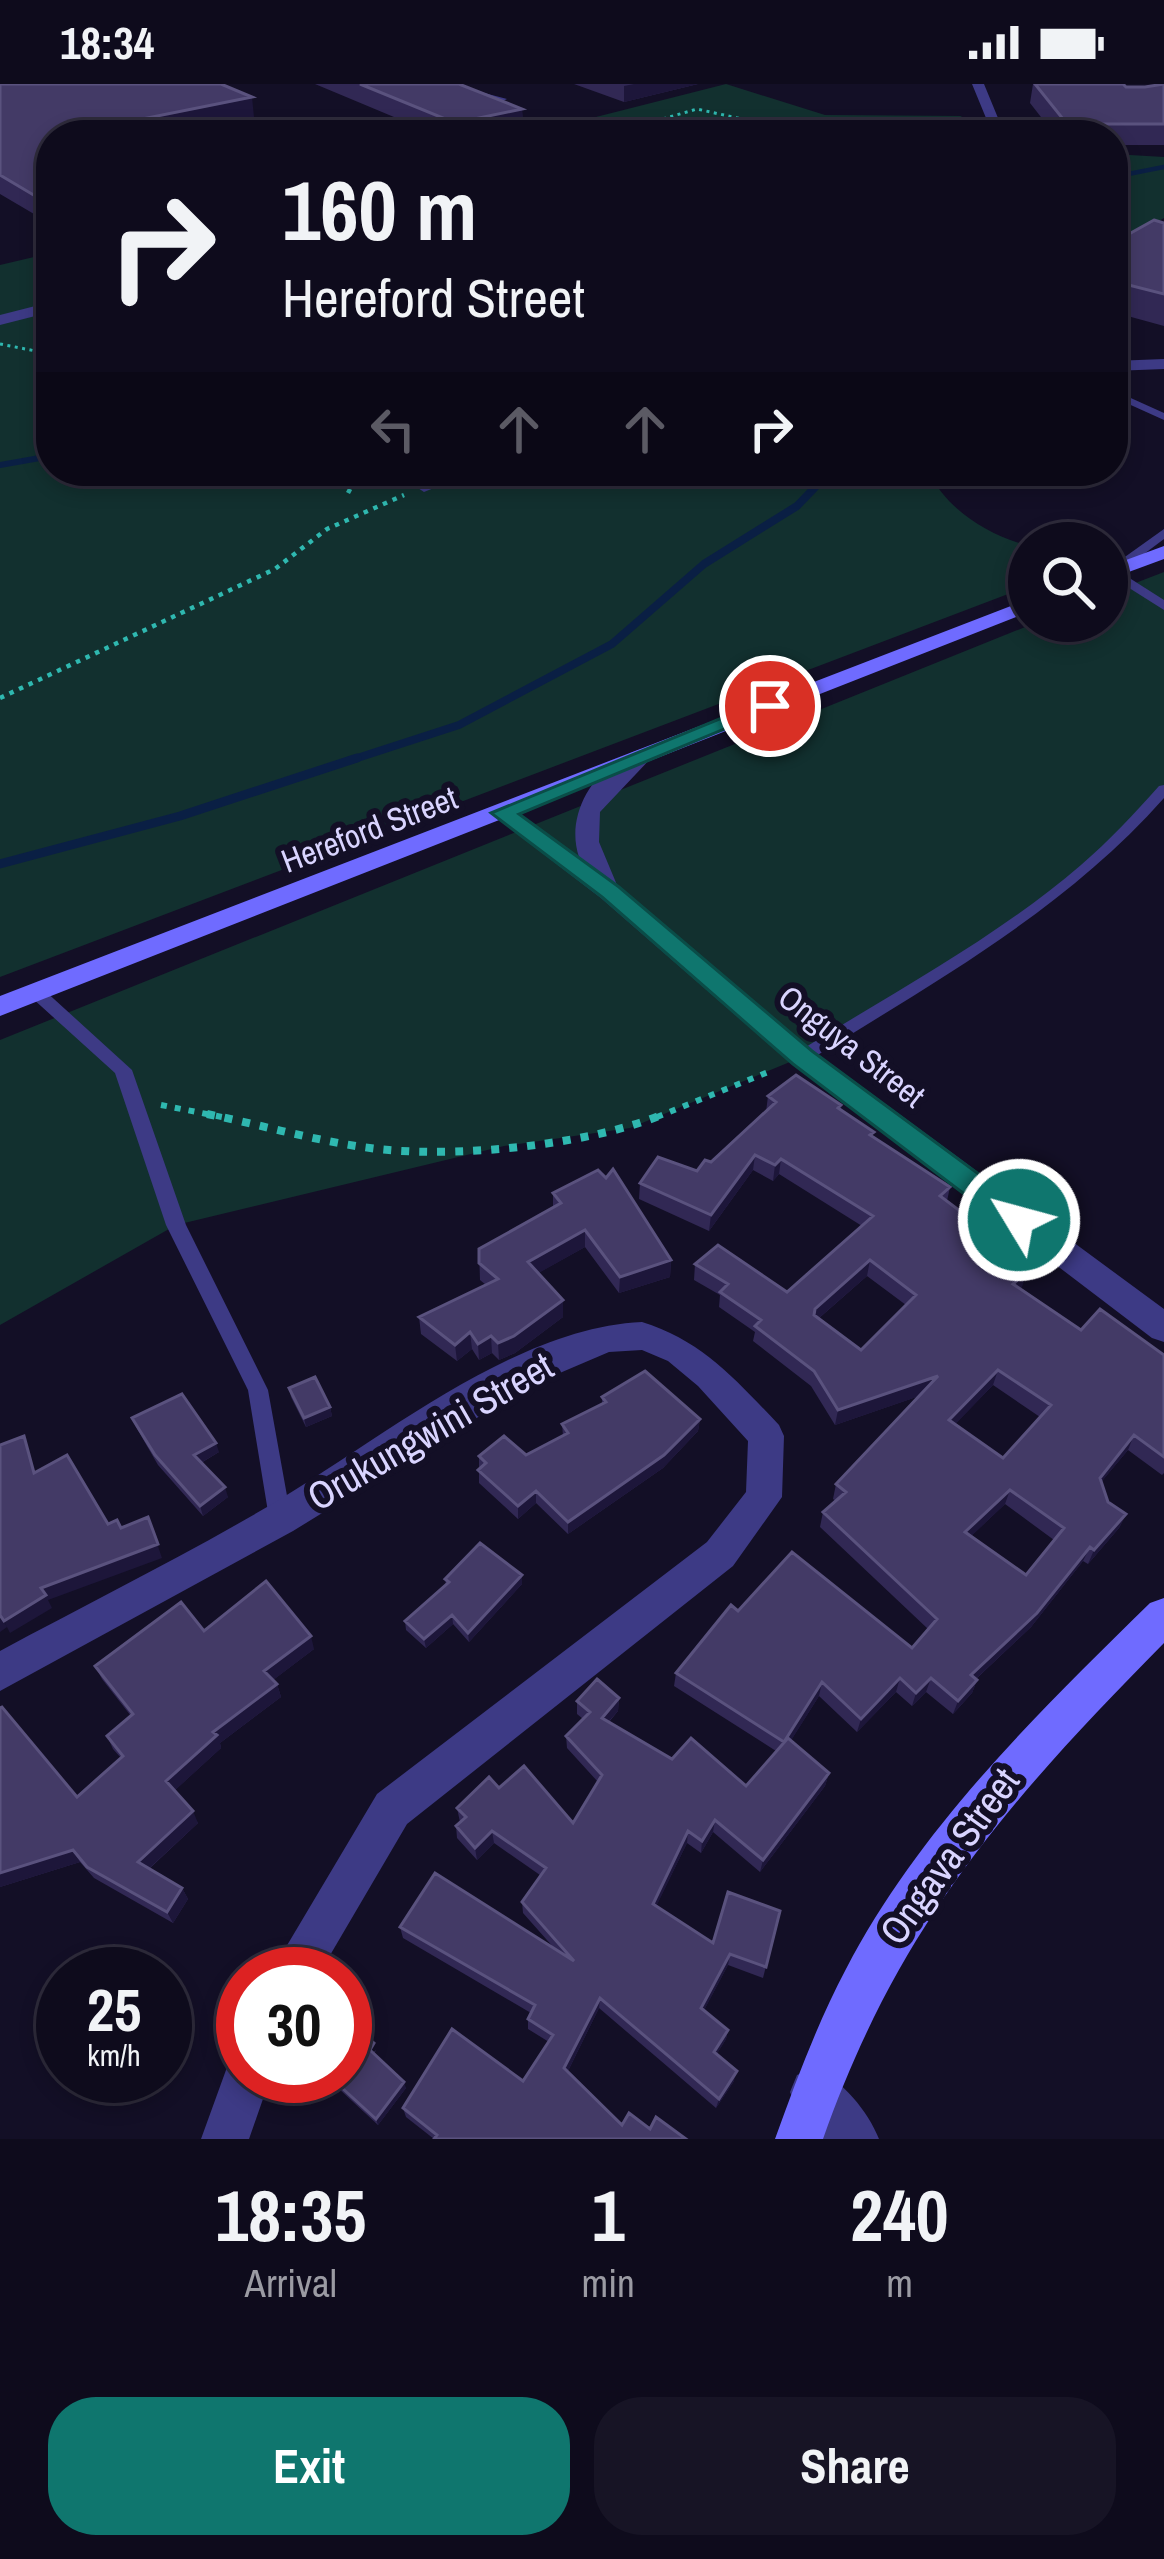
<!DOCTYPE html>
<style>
:root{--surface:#0e0b1c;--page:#171425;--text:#f1f3f6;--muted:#9b9ba3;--line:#2e2b3b;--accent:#0f766e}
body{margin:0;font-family:"Archivo Narrow",sans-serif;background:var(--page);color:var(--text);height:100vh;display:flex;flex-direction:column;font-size:45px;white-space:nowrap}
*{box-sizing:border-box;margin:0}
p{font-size:39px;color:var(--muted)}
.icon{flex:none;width:66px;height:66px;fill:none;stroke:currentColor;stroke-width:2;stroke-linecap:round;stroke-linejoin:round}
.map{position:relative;height:2055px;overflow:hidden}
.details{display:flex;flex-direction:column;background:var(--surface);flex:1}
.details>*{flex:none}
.guide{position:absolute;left:36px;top:36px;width:1092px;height:366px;border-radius:48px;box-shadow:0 6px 18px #0003,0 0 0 3px var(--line);background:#0e0b1c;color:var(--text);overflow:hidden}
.controls{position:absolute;left:1008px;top:438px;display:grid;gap:24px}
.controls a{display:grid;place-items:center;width:120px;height:120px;border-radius:50%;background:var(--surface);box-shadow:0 6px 18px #0003,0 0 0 3px var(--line);font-size:60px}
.speed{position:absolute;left:36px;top:1863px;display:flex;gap:24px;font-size:60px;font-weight:700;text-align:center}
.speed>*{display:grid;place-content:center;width:156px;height:156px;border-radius:50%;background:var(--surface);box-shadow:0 6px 18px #0003,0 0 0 3px var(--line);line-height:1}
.speed small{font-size:30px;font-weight:400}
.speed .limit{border:18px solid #d22;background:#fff;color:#111}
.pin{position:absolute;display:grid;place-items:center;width:102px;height:102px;color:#fff;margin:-51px;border:6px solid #fff;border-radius:50%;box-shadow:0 3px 12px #0007}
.me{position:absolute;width:132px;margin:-66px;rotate:307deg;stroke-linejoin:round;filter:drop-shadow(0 0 9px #0008)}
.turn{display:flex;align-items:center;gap:42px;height:252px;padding:0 48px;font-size:54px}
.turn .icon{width:156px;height:156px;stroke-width:2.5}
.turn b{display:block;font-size:84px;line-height:102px}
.lanes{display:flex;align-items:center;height:114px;padding:0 48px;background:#0003;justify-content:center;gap:60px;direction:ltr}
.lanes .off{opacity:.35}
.eta{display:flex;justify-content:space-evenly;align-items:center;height:204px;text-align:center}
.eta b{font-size:72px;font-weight:700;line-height:84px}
.action{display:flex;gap:24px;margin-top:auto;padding:24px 48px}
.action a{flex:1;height:138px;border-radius:48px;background:var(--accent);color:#fff;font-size:48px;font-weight:700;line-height:138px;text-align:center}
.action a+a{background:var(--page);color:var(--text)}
.status{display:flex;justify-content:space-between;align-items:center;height:84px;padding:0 60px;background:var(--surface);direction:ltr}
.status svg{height:33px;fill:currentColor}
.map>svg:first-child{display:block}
.green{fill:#12302f}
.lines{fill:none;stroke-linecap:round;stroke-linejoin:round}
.stream-far3{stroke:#0a1f44;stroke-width:4.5}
.stream-far2{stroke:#0a1f44;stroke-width:6}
.stream-far1{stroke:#0a1f44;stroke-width:8}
.stream{stroke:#0a1f44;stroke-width:9}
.path-far3{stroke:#2fb8b0;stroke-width:3;stroke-dasharray:3 4.5;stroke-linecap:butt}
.path-far2{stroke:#2fb8b0;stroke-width:4.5;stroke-dasharray:4.5 6;stroke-linecap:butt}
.path-far1{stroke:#2fb8b0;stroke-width:6;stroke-dasharray:6 8;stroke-linecap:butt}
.path{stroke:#2fb8b0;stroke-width:8;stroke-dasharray:8 10;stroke-linecap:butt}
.lane{fill:#3d3a85;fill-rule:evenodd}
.street{fill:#3d3a85;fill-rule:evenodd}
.secondary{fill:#6f6bff;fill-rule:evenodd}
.wall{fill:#312854;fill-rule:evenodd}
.shaded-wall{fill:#1d163a}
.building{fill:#433a66;stroke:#5a527e;stroke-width:3;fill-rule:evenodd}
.route{fill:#0f766e;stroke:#0a4d48;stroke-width:3}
.labels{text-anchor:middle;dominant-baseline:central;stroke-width:12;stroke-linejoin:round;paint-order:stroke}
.street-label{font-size:33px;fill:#d9d4ff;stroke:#130f26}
.near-street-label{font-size:39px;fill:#d9d4ff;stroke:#130f26}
</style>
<div class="status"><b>18:34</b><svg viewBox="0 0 49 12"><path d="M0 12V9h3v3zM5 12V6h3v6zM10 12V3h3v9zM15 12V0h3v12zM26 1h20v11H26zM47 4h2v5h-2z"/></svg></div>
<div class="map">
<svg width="1164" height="2055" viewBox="0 0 1164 2055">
<rect width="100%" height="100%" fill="#130f26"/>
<!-- green -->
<path class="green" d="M726 0 825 31 962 32 936 51H525Z
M1113 70 1164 73V134L1113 163Z
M51 169V387H928C947 426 988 451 1029 462V502L0 893V181Z
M1164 488V705L1084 790 802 973 630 1044 504 1062 176 1141 0 1241V956L1040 537H1107V510Z"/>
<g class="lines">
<!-- stream-far3 -->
<path class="stream-far3" d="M1113 93 1164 83"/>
<!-- stream-far2 -->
<path class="stream-far2" d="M0 381 51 372
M821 397 831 387"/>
<!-- stream-far1 -->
<path class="stream-far1" d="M348 677 459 641 612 560 704 480 797 422 824 394"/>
<!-- stream -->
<path class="stream" d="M0 780 180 732 357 674"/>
<!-- path-far3 -->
<path class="path-far3" d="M637 51 635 43 697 25 813 51
M858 51 967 35
M0 260 51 270
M355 397 360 387"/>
<!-- path-far2 -->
<path class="path-far2" d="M348 409 356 394
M0 614 275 485 327 445 404 411"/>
<!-- path-far1 -->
<path class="path-far1" d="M161 1021 222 1033
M657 1033 773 986"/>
<!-- path -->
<path class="path" d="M207 1030C267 1042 329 1061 389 1066 469 1073 591 1060 664 1030"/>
<!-- lane -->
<path class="lane" d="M438 0H450L507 15 503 17Z
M1113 306 1164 329V336L1113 313Z
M1164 445V455L1120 488 1164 516V526L1107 490 1108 485Z
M1164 701V714C1064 827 934 898 808 977H796L793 973 796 969C892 909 995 855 1081 781 1109 757 1134 730 1159 702Z
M37 903 43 905 132 986 186 1141 268 1306 291 1434 288 1441 280 1444 272 1441 269 1434 248 1306 166 1141 115 989 31 913 29 909Z"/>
<!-- street -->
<path class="street" d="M972 0H984L1005 51H993Z
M51 218V228L0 241V231Z
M1164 275V285L1113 287V277Z
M449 387H476L424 408 415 402Z
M641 665 653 672 600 728 599 758 617 801 812 966 1164 1225V1258L1152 1254 792 980 601 814 490 729 502 722 511 724 579 773C564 729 597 678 641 665Z
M642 1238C703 1257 736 1296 779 1341L784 1352 782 1413 733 1482 407 1740 319 1890H270L377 1710 707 1458 746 1408 748 1357 698 1302 668 1277 642 1266 609 1268 527 1303 293 1447 0 1607V1567C89 1519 180 1474 267 1423 377 1359 512 1244 642 1238Z
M243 1970V1992H271L249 2055H201L230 1975Z
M814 1984C842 1996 868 2027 879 2055H823L797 2025 790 2008 797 1991Z"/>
<!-- secondary -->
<path class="secondary" d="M1164 462V475L1107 496V483Z
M1029 515V528L0 932V912Z
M1164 1514V1559C1008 1717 898 1842 823 2055H775C796 1997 817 1940 846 1885 920 1743 1037 1630 1150 1519Z"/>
</g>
<!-- wall -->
<path class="wall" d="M0 0 254 33 167 51H51V140L0 110Z
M315 0H459L522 25 523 45 494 51H437Z
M574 0H698L624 18Z
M1033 0H1123L1126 3H1145L1164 0V61H1113V51H1055L1030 19Z
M1164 139V242L1113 228V159Z
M768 1012 841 1025 873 1053 950 1103 947 1117 966 1140 1027 1188 1021 1204 1081 1246 1164 1271V1389L1162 1391 1128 1366 1101 1398 1108 1418 1126 1430 1119 1444 1088 1480 1083 1477 1031 1543 976 1595 977 1596 972 1609 953 1630 926 1608 912 1622 896 1608 857 1648 819 1612 791 1656 829 1689 825 1702 760 1788 713 1748 701 1769 687 1759 656 1822 713 1859 780 1827 763 1894 728 1881 704 1926 728 1946 726 1955 716 1971 734 1997 716 2024 599 1924 568 1987 622 2041 650 2045 434 2055 406 2033 403 2024 523 1997 549 1958 528 1945V1935L531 1929 403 1854 400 1843 554 1864 523 1829 522 1818 540 1791 494 1759 477 1776 457 1754 456 1742 460 1738 457 1724 499 1704 573 1739 598 1698 567 1664 566 1652 583 1635 577 1630V1617L619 1614 618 1627 609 1638 672 1675 746 1702 776 1667 674 1602 676 1589 738 1527 912 1564 928 1545 820 1443 823 1428 836 1417 833 1415 836 1400 919 1312 835 1341 811 1302 753 1257 755 1248 719 1223 720 1211 694 1196 695 1180 787 1208 862 1142 779 1090 773 1097 753 1086 709 1147 639 1115 640 1099 697 1087 711 1078 766 1028ZM867 1192 906 1221 861 1266 818 1235ZM993 1301 1040 1333 1003 1374 955 1340ZM1005 1420 1054 1456 1026 1491 971 1452Z
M553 1109 671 1176 670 1193 619 1209 585 1163 538 1189 563 1216V1233L515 1269 499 1276 492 1269 479 1276 472 1265 457 1277 421 1250 419 1233 486 1201 480 1196 479 1165 553 1124Z
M289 1304 330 1323 332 1332 306 1343 291 1313Z
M602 1313 700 1335 698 1347 663 1384 568 1450 536 1419 518 1435 479 1399V1372L526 1371 563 1352 562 1340 602 1320Z
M132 1334 219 1368 201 1379 228 1413 203 1432 158 1381 136 1343Z
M522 1491V1500L469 1558 453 1540 426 1564 406 1546 405 1537 446 1501 445 1495Z
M204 1547 314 1565 273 1596 277 1600 281 1613 220 1659 221 1664 175 1706 198 1739 149 1785 182 1804 188 1815 173 1839 94 1794 80 1778 0 1803V1624L77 1713 121 1674 113 1665 107 1652 131 1632 102 1595 95 1582Z
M376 1966 374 1970 406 2004 378 2041 325 1992H345Z"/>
<!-- shaded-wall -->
<path class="shaded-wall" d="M634 0H698L624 18V2Z
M252 13 254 33 167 51H119L117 40Z
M522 25 523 45 494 51H456L455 39Z
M755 1071 753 1086 709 1147 711 1131Z
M781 1075 779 1090 773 1097 775 1081Z
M585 1146V1163L528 1195V1178Z
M671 1176 670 1193 619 1209 620 1193Z
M870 1176 867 1192 812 1240 815 1225Z
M1027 1188 1022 1203 1009 1215 1013 1200Z
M563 1216V1233L515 1269 499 1276 498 1259Z
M470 1248 472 1265 457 1277 455 1261Z
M491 1252 492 1269 479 1276 478 1260Z
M998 1286 993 1301 945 1351 949 1336Z
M938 1292 934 1307 835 1341 838 1326Z
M330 1323 332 1332 306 1343 304 1334Z
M700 1335 698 1347 663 1384 568 1450V1438Z
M1134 1351 1128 1366 1093 1408 1100 1394Z
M216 1359 219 1368 197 1381 194 1371Z
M225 1403 228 1413 203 1432 200 1422Z
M1010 1406 1005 1420 961 1462 965 1448Z
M536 1407V1419L518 1435V1422Z
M1126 1430 1119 1444 1088 1480 1094 1466Z
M148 1433 162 1474 48 1516 52 1524 10 1549 4 1537 41 1504Z
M1090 1463 1083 1477 1031 1543 966 1604 971 1591Z
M522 1491V1500L469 1558 468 1549Z
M0 1531 7 1543 0 1548Z
M452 1531 453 1540 426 1564 424 1555Z
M311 1552 314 1565 268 1600 264 1587Z
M900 1594 896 1608 857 1648 861 1635Z
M931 1594 926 1608 912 1622 916 1609Z
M977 1596 972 1609 953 1630 958 1617Z
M822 1598 819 1612 782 1671 784 1658Z
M277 1600 281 1613 220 1659 221 1664 172 1709 166 1697 213 1648Z
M619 1614 618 1627 601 1646 602 1634Z
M829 1689 825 1702 760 1788 763 1776Z
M193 1727 198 1739 144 1789 138 1778Z
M715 1736 713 1748 701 1769 702 1757Z
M492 1747 494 1759 477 1776 475 1764Z
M688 1747 687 1759 652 1831 653 1820Z
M73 1766 80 1778 0 1803V1789Z
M182 1804 188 1815 173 1839 167 1828Z
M730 1870 728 1881 700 1934 701 1924Z
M600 1914 599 1924 565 1993 564 1984Z
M728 1946 726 1955 712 1978 714 1968Z
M737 1987 734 1997 716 2024 719 2015Z
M404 1998 406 2004 378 2041 376 2035Z"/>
<!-- building -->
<path class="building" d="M0 0H221L252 13 117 40 140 51H51V118L47 119 0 91Z
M360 0H459L522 25 455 39Z
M1035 0H1123L1126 3H1145L1164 0V40H1067Z
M1154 136 1164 139V210L1113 197V159Z
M796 991 841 1021 838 1024 874 1048 870 1051 950 1103 940 1112 968 1133 962 1137 1027 1188 1013 1200 1081 1246 1100 1225 1164 1271V1373L1134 1351 1100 1394 1108 1418 1126 1430 1094 1466 1090 1463 1037 1529 971 1591 977 1596 958 1617 931 1594 916 1609 900 1594 861 1635 822 1598 784 1658 676 1589 731 1521 738 1527 792 1468 912 1564 937 1535 823 1428 846 1408 836 1400 938 1292 838 1326 814 1287 755 1242 761 1236 720 1208 728 1200 695 1180 718 1161 787 1208 873 1132 781 1075 775 1081 755 1071 711 1131 640 1099 658 1073 697 1087 705 1076 711 1078 776 1018 768 1012ZM870 1176 916 1211 861 1266 814 1231 815 1225ZM998 1286 1051 1321 1003 1374 949 1336ZM1010 1406 1064 1444 1026 1491 965 1448Z
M613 1085 671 1176 620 1193 585 1146 528 1178 563 1216 514 1252 498 1259 491 1252 478 1260 470 1248 455 1261 419 1233 498 1195 479 1179V1165L561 1119 553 1109 598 1086 606 1094Z
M645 1287 700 1335 664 1371 568 1438 536 1407 518 1422 478 1386 486 1379 479 1372 504 1352 526 1371 568 1349 562 1340 606 1318 602 1313Z
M315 1293 330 1323 304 1334 289 1304Z
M182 1310 216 1359 194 1371 225 1403 200 1422 155 1371 132 1334Z
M24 1352 34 1389 67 1371 108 1440 117 1436 121 1444 148 1433 158 1460 41 1504 46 1511 4 1537 0 1531V1361Z
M480 1459 522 1491 468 1549 452 1531 424 1555 405 1537 449 1498 445 1495Z
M266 1497 311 1552 264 1587 277 1600 213 1648 217 1651 166 1697 193 1727 138 1778 182 1804 167 1828 87 1783 73 1766 0 1789V1624L2 1623 77 1713 123 1672 107 1652 133 1630 95 1582 181 1518 204 1547Z
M597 1595 619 1614 602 1634 672 1675 691 1654 746 1702 788 1654 829 1689 763 1776 715 1736 702 1757 688 1747 653 1820 713 1859 728 1808 780 1827 766 1883 730 1870 701 1924 728 1946 714 1968 737 1987 719 2015 600 1914 564 1984 622 2041 629 2029 650 2045 656 2033 686 2055H434L437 2051 403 2024 452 1945 523 1997 553 1951 528 1935 535 1921 400 1843 435 1789 574 1877 522 1818 546 1784 492 1747 475 1764 456 1742 466 1733 457 1724 489 1693 499 1704 524 1682 573 1739 602 1691 566 1652 590 1628 577 1617Z
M345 1935 374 1959 370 1966 404 1998 376 2035 329 1992H345Z"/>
<!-- route -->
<path class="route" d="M763 617 780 622 519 730 619 803 812 967 1030 1128 1034 1136 1030 1144H1009L793 980 602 813 491 729Z"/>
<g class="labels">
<!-- street labels -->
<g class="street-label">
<text transform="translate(369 745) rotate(-21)">Hereford Street</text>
<text transform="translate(852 962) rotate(38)">Onguya Street</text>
</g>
<!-- near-street labels -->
<g class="near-street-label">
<text transform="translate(430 1347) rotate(-30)">Orukungwini Street</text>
<text transform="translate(949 1772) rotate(-54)">Ongava Street</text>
</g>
</g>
</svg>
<div class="controls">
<a><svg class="icon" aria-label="search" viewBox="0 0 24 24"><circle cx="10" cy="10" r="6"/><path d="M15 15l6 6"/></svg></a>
</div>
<div class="speed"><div>25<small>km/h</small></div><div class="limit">30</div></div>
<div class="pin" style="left:770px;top:622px;background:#d93025"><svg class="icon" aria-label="arrive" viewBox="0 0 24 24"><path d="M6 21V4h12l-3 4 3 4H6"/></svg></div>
<svg class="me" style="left:1019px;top:1136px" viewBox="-20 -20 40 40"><circle r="17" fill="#0f766e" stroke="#fff" stroke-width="3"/><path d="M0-11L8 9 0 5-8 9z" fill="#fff"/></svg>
<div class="guide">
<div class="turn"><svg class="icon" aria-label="right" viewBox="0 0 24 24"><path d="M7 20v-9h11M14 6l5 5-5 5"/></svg><div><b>160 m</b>Hereford Street</div></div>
<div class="lanes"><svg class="icon off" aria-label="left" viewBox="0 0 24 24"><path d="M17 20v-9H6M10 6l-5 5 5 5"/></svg><svg class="icon off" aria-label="ahead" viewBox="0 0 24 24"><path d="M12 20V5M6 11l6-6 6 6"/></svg><svg class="icon off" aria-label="ahead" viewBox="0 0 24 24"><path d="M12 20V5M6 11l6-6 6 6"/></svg><svg class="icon" aria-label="right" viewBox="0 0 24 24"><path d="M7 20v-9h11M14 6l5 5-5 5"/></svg></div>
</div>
</div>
<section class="details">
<div class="eta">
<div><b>18:35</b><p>Arrival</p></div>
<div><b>1</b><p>min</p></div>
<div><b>240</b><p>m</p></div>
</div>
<div class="action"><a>Exit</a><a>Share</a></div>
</section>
